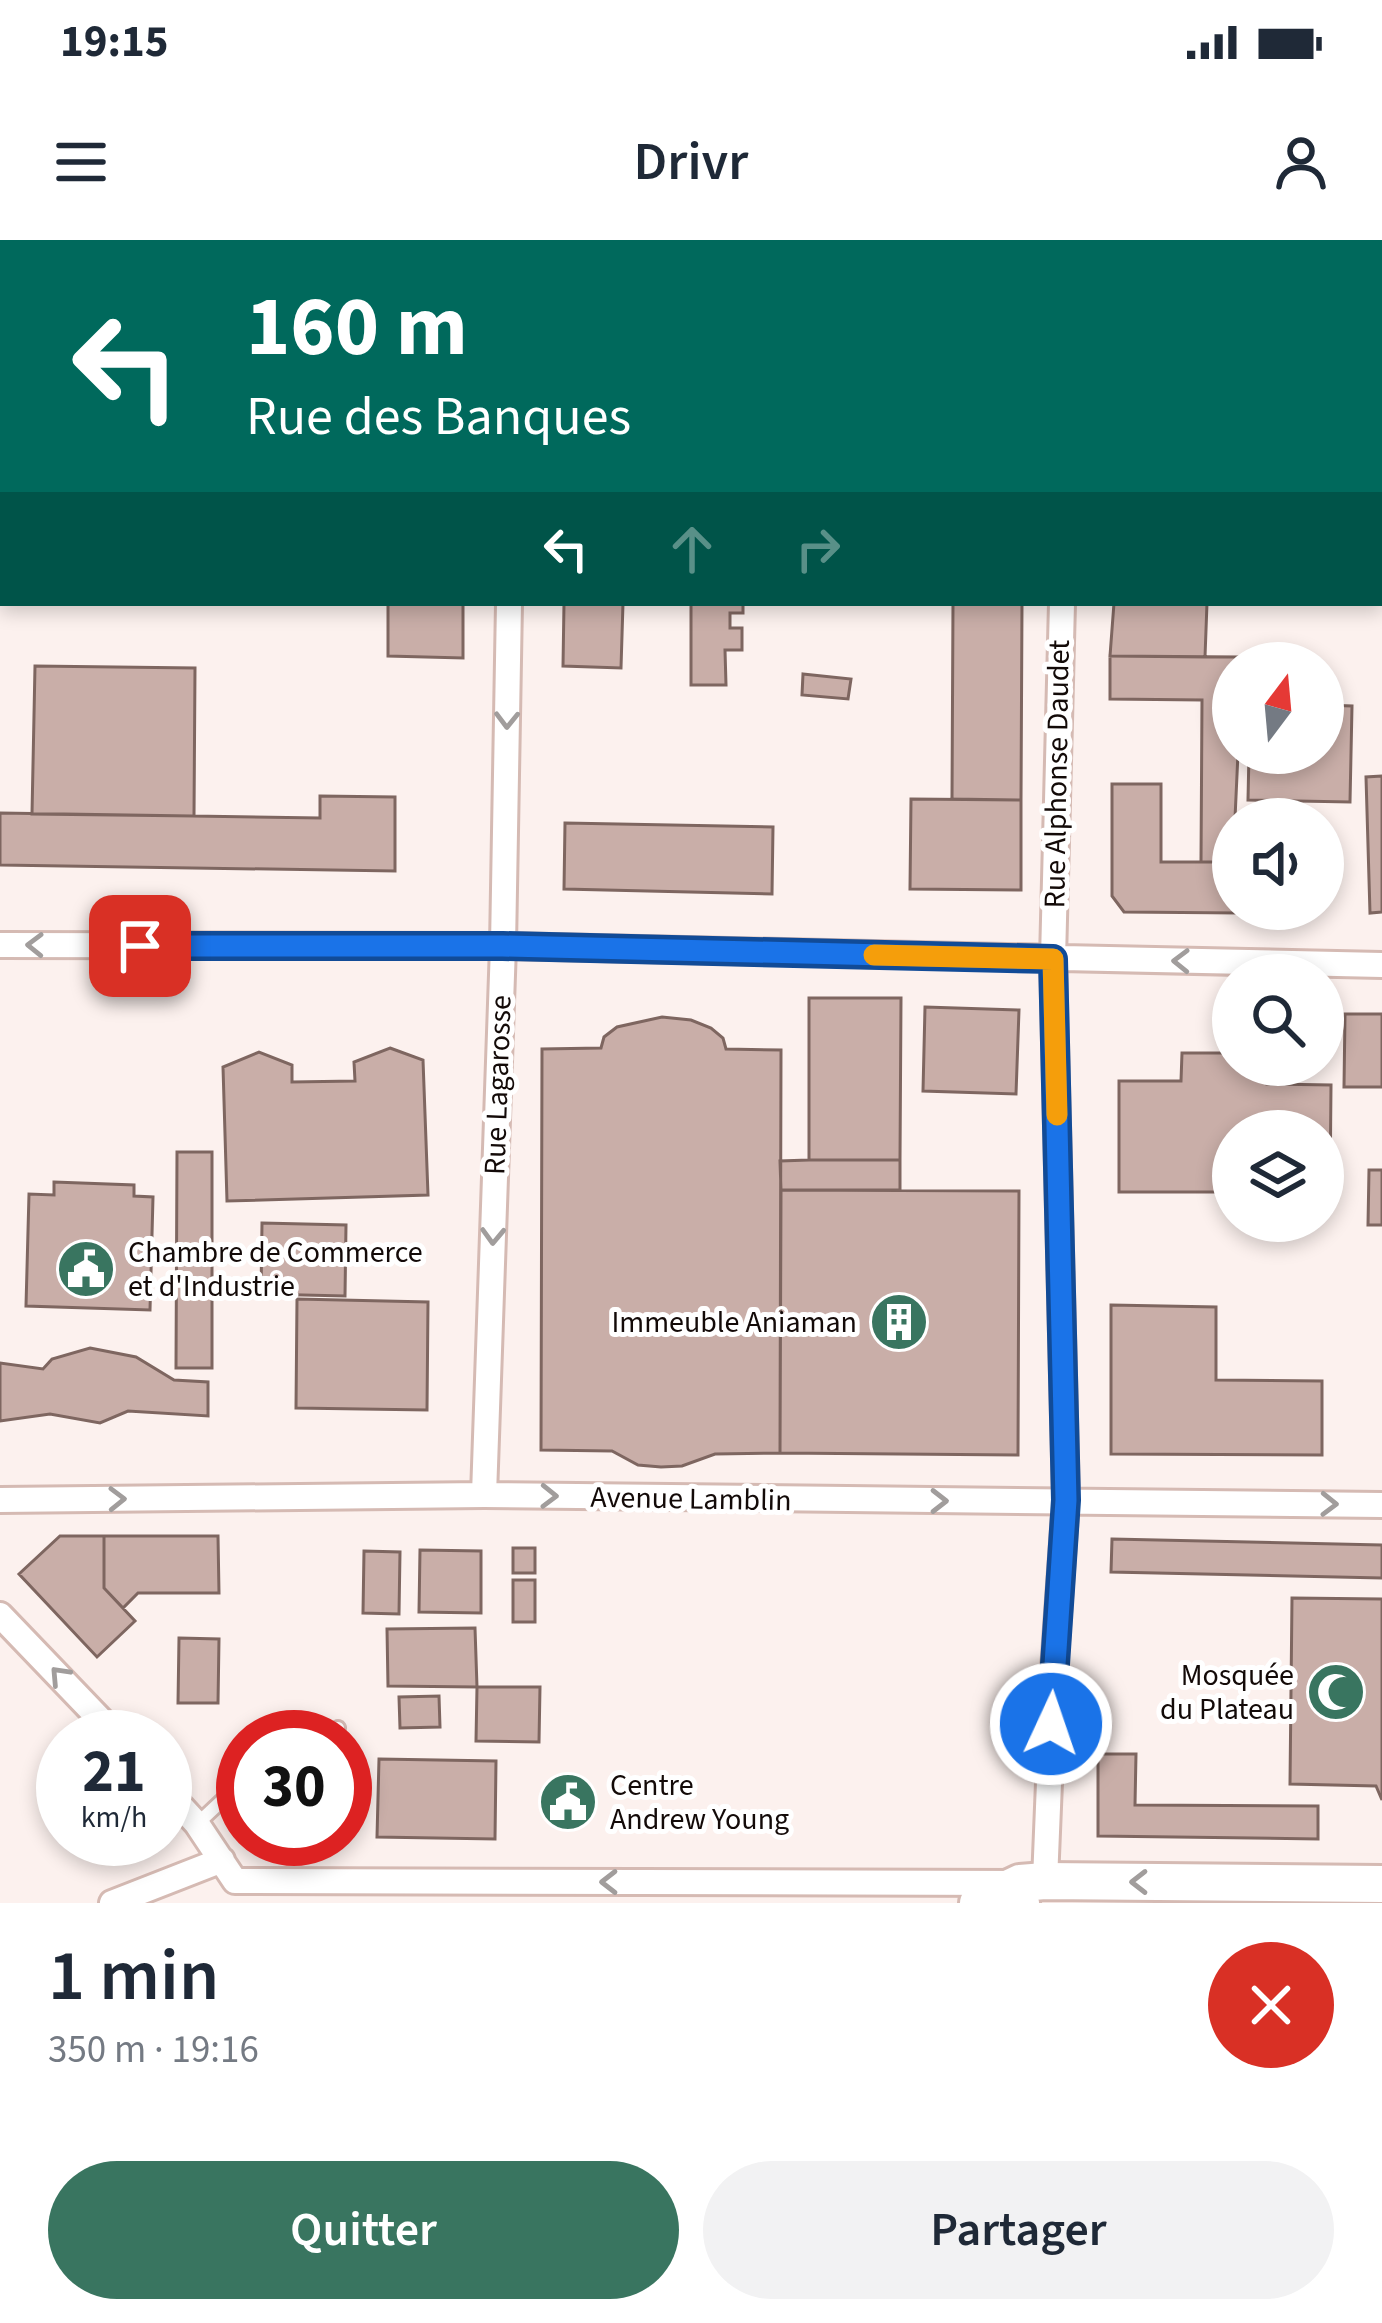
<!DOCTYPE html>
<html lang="fr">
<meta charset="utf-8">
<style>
:root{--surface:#fff;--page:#f2f2f3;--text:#1f2937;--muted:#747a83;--accent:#397560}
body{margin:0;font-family:"Source Sans 3",sans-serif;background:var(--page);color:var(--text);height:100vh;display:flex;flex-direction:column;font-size:45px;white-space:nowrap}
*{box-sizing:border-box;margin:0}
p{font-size:39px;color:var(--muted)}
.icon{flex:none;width:66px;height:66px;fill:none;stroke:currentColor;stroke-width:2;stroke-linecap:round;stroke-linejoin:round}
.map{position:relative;height:1663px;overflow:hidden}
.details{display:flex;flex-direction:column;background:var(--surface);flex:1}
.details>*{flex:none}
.guide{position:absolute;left:0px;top:0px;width:1383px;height:366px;box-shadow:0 6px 18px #0003;background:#00695c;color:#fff;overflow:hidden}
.needle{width:78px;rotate:16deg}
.fabs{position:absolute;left:1212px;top:402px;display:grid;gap:24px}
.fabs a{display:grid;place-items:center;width:132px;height:132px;border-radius:50%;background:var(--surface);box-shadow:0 6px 18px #0003;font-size:60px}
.speed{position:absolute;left:36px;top:1470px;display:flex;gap:24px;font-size:60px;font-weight:700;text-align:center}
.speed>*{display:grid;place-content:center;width:156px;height:156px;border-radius:50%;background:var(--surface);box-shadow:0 6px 18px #0003;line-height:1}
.speed small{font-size:30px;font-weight:400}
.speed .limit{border:18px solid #d22;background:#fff;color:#111}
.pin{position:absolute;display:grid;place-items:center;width:102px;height:102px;color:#fff;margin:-51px;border-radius:24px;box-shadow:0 6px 18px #0006}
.me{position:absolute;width:132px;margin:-66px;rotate:3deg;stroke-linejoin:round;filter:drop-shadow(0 0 9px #0008)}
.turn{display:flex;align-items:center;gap:42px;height:252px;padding:0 48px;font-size:54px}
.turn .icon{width:156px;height:156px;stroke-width:2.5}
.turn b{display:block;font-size:84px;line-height:102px}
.lanes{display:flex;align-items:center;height:114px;padding:0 48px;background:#0003;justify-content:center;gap:60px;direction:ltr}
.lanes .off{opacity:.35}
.round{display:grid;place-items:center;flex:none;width:126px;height:126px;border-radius:63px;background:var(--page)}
.overview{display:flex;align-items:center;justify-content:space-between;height:204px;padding:0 48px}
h1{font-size:72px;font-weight:600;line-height:90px}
.action{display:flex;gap:24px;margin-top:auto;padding:24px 48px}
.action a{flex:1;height:138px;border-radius:72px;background:var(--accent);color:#fff;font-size:48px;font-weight:600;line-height:138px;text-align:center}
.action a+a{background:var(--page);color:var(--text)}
.status{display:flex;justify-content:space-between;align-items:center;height:84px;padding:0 60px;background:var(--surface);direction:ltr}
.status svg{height:33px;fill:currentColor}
header{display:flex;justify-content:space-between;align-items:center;height:156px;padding:0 48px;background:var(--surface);font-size:54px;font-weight:600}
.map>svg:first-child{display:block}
.building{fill:#c9aea8;stroke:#7e6660;stroke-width:3}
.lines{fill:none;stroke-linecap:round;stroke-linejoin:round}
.lane-casing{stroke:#d5bab3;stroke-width:18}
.street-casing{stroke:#d5bab3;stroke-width:30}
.secondary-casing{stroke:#d5bab3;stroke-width:42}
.lane{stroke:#fff;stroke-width:12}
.street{stroke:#fff;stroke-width:24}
.secondary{stroke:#fff;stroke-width:36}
.oneway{stroke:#a19d9c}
.route-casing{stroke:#114b97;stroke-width:30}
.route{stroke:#1a73e8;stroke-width:21}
.slow{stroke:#f59e0b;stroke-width:21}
.labels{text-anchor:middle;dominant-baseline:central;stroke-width:10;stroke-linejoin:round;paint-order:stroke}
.street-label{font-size:30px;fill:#130a08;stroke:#fff}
.poi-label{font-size:30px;fill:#130a08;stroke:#fff;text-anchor:start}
</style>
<div class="status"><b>19:15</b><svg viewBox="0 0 49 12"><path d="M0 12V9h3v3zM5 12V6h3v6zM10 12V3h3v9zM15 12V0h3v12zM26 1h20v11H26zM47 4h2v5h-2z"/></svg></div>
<header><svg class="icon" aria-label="menu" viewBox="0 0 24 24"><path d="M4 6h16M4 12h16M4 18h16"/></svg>Drivr<svg class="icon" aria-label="person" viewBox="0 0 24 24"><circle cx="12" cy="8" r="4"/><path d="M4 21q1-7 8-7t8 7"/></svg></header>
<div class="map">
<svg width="1382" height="1663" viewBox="0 0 1382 1663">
<rect width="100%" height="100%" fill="#fcf1ee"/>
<!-- building -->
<path class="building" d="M322 0H545L321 3Z
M661 0H745L755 3H660Z
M745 0H899L898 3Z
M388 363H463V418L388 416Z
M564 363H623L621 428 563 426Z
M691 363H743V373H730V388H742V410H725L726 445H691Z
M953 363H1022L1021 560 952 559Z
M1114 363H1207L1205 417 1110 416Z
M1110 416 1239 417V423H1233V513H1238L1233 622H1201L1202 460 1110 459Z
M35 426 195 428 194 576 32 574Z
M803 434 851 439 848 459 802 455Z
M1323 465 1352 466 1350 562 1248 560 1249 513H1323Z
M1382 536V672L1370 673 1366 537Z
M1112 544H1161V622H1233V669L1237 673 1124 672 1112 656Z
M320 556 395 557V631L0 625V573L320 578Z
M911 559 1021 560V650L910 649Z
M565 583 773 587 772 654 564 649Z
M809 758H901L900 920H809Z
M925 767 1019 770 1016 854 923 851Z
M1345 774H1382V847H1344Z
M662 777 691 780 711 788 723 798 726 809 781 810 780 1213 715 1214 682 1226 661 1227 638 1225 612 1211 541 1210 542 809 601 808 604 797 617 787Z
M390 808 423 820 428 955 227 961 223 827 259 812 292 825V842L355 841 354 822Z
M1182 813H1233V825H1267V844L1331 845 1330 953H1323V891H1233V952H1119V841H1181Z
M177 912H212V1128H176Z
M809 920H900V950H781L780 921Z
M1369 930H1382V985H1368Z
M54 942 134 945V956L153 957 150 1070 26 1066 29 954 54 955Z
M781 950 1019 951 1018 1215 780 1213Z
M262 983 346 985 345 1056 261 1054Z
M297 1059 428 1062 427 1170 296 1168Z
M1111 1065 1216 1067V1140L1322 1141V1215L1111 1214Z
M90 1108 136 1117 174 1140 208 1142V1176L128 1171 100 1183 50 1174 0 1181V1123L43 1129 52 1119Z
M60 1296H104V1348L135 1381 97 1417 19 1334Z
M104 1296H218L219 1353H138L123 1368 104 1348Z
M1112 1299 1382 1305V1338L1111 1332Z
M513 1308H535V1333H513Z
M420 1310 481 1311V1373L419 1372Z
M364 1311 400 1312 399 1374 363 1373Z
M513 1340H535V1382H513Z
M1292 1358 1382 1359V1560L1376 1546 1290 1544Z
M475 1388 477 1447 388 1446 387 1389Z
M179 1398 219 1399 218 1463H178Z
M477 1447H540L539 1502 476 1501Z
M439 1456 440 1487 400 1488 399 1457Z
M1098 1514H1136L1135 1565 1318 1566V1599L1098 1596Z
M379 1519 496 1521 495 1599 377 1597Z"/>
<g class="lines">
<defs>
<path id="lane" d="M322 1497 338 1488
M197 1584 243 1541"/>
<path id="street" d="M1142 0 1152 3
M197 3 198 0
M613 3V0
M1380 71H1382
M0 153H3
M1380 174H1382
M0 705 503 706 1382 725
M484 1255 503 706 509 363
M0 1260 484 1255 1382 1265
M0 1375 117 1497
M165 1549 197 1584 235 1641 1020 1643 1027 1663
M1045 1641 1053 1444 1066 1260 1053 719 1062 363
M112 1663 222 1620"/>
<path id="secondary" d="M978 1663 1020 1643 1045 1641 1382 1644"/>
</defs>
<!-- lane casing -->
<use href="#lane" class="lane-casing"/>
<!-- street casing -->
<use href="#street" class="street-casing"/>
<!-- secondary casing -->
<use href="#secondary" class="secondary-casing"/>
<!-- lane -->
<use href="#lane" class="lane"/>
<!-- street -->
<use href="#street" class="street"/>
<!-- secondary -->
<use href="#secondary" class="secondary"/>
</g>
<!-- one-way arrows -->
<defs><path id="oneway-chevron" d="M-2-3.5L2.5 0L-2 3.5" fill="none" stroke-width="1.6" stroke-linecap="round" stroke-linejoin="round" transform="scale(3)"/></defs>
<g class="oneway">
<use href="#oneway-chevron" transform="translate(507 480) rotate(91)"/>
<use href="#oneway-chevron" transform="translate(35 705) rotate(-179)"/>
<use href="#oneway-chevron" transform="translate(1181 721) rotate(-179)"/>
<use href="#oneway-chevron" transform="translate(493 996) rotate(92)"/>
<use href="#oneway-chevron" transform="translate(549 1256) rotate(1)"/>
<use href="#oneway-chevron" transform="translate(117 1259) rotate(-1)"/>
<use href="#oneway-chevron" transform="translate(939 1261)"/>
<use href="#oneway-chevron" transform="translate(1329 1264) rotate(1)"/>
<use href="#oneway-chevron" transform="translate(59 1435) rotate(-133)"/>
<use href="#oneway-chevron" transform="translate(609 1642) rotate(-180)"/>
<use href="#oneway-chevron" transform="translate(1139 1642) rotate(-180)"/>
</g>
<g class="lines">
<defs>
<path id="route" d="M140 706H503L1053 719 1066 1260 1051 1484"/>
</defs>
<!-- route casing -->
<use href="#route" class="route-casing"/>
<!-- route -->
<use href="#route" class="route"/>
<!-- slow -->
<path class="slow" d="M874 715 1053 719 1057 875"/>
</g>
<!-- icons -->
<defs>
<symbol id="civic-disc" viewBox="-11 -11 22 22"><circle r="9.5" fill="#397560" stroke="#fff"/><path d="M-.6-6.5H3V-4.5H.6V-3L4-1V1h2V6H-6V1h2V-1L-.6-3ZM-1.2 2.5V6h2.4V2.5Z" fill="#fff"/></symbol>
<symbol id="building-disc" viewBox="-11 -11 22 22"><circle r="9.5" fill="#397560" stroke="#fff"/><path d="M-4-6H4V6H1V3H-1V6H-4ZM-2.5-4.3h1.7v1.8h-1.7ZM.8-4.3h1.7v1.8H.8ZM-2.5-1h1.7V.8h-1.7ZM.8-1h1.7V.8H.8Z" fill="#fff"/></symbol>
<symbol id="mosque-disc" viewBox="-11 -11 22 22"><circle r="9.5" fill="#397560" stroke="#fff"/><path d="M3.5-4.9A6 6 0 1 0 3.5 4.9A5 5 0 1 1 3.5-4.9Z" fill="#fff"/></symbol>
</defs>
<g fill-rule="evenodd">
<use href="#civic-disc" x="53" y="996" width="66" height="66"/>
<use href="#building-disc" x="866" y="1049" width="66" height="66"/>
<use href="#mosque-disc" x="1303" y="1419" width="66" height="66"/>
<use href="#civic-disc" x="535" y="1529" width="66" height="66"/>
</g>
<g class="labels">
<!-- street labels -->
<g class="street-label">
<text transform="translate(1057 534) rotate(-89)">Rue Alphonse Daudet</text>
<text transform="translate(498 845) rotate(-88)">Rue Lagarosse</text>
<text transform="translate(691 1259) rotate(1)">Avenue Lamblin</text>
</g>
<!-- poi labels -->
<g class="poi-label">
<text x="128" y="1012">Chambre de Commerce<tspan x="128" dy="34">et d'Industrie</tspan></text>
<text x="857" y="1082" text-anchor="end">Immeuble Aniaman</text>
<text x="1294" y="1435" text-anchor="end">Mosquée<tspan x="1294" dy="34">du Plateau</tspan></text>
<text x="610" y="1545">Centre<tspan x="610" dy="34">Andrew Young</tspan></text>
</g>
</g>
</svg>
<div class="fabs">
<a><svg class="needle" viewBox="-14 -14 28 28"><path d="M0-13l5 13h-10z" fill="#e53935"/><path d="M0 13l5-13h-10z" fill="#747a83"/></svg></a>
<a><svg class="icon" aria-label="sound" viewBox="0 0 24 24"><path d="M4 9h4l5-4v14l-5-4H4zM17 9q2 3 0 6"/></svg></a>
<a><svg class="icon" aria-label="search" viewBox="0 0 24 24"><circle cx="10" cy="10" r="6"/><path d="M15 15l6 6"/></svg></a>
<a><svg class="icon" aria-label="layers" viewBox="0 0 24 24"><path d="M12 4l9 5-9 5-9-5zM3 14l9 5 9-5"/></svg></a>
</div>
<div class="speed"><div>21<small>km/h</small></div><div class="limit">30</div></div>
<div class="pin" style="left:140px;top:706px;background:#d93025"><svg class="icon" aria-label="arrive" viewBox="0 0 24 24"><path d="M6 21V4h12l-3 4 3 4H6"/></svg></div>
<svg class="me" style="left:1051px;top:1484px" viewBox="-20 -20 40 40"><circle r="17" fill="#1a73e8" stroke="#fff" stroke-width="3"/><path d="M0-11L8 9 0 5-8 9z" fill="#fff"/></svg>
<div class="guide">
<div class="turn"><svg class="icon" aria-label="left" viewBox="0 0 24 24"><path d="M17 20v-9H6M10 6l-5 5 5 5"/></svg><div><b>160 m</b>Rue des Banques</div></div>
<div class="lanes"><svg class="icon" aria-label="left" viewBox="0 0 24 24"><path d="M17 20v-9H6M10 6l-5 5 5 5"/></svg><svg class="icon off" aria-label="ahead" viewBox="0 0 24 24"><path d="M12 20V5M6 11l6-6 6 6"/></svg><svg class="icon off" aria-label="right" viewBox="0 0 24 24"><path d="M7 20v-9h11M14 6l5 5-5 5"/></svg></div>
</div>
</div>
<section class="details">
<div class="overview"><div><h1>1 min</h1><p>350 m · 19:16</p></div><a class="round" style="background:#d93025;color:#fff"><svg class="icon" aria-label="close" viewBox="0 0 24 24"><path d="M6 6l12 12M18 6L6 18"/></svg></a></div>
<div class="action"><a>Quitter</a><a>Partager</a></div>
</section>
